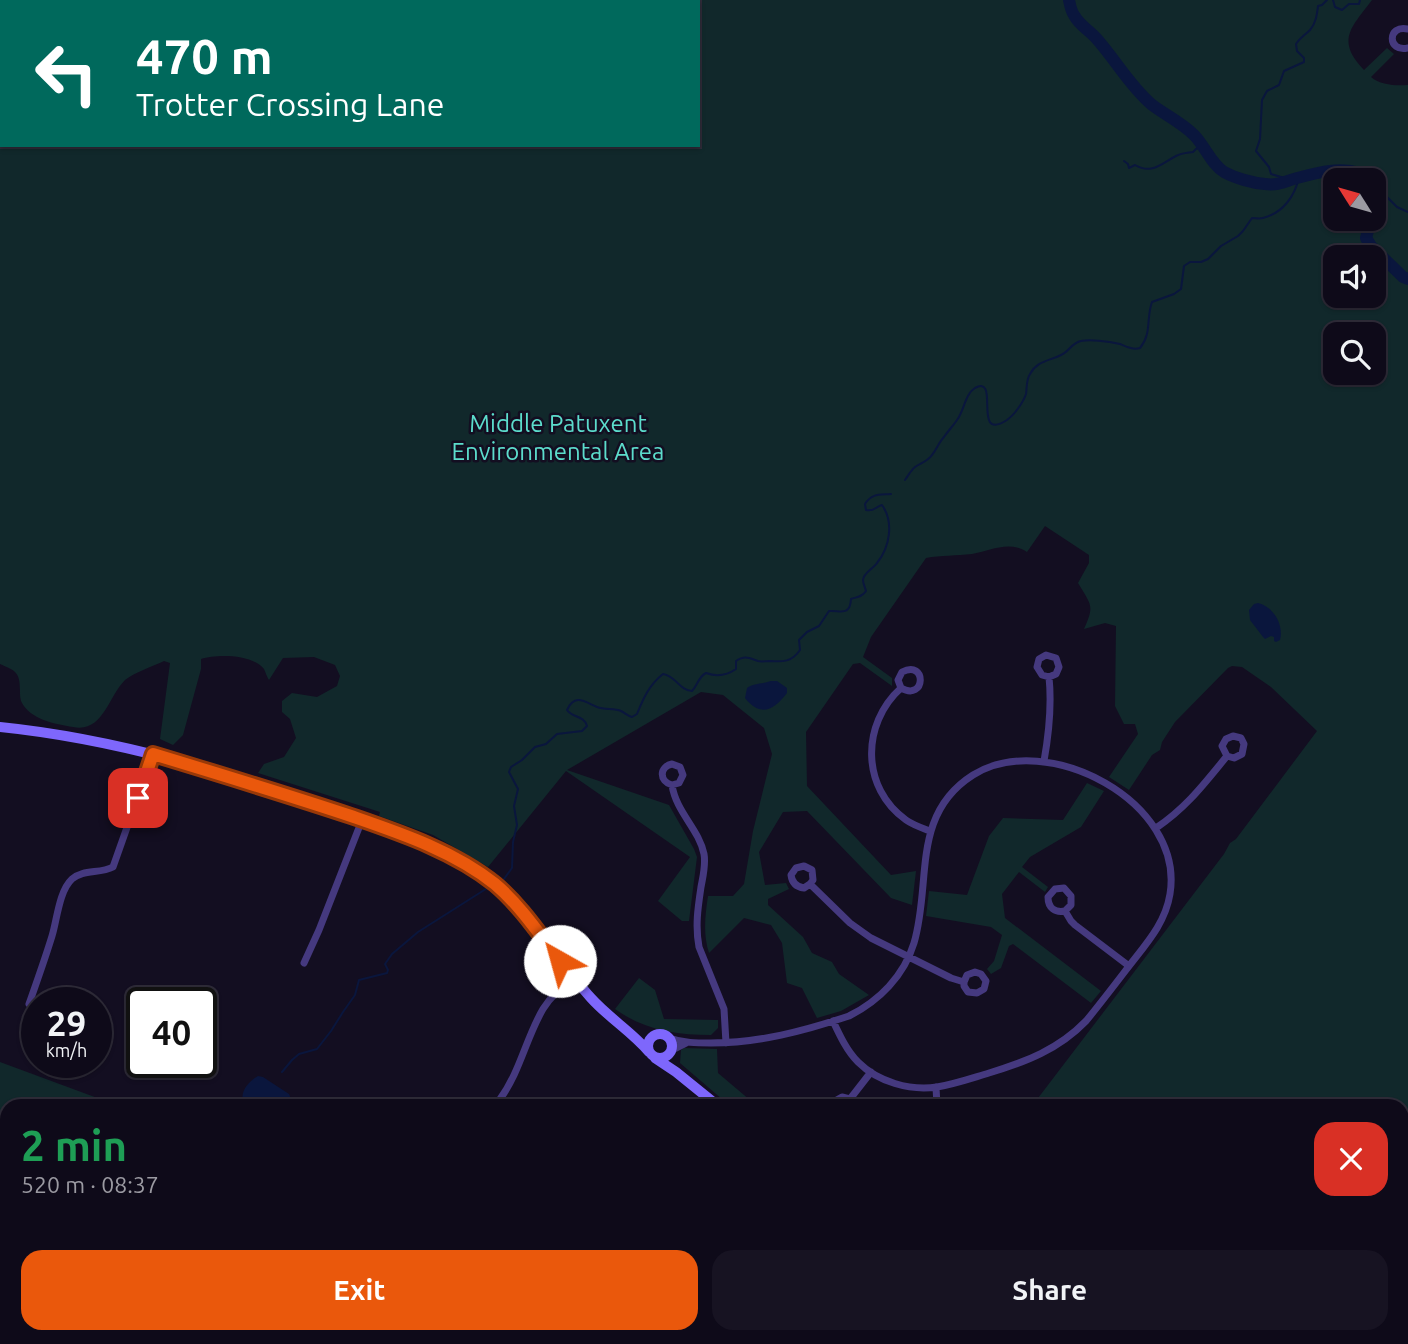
<!DOCTYPE html>
<meta charset="utf-8">
<style>
:root{--surface:#0e0a19;--page:#171322;--text:#f1f3f6;--muted:#9b9aa2;--line:#2e2b38;--accent:#ea580c}
body{margin:0;font-family:Ubuntu,sans-serif;background:var(--page);color:var(--text);height:100vh;display:flex;flex-direction:column;font-size:26px;white-space:nowrap}
*{box-sizing:border-box;margin:0}
p{font-size:23px;color:var(--muted)}
.icon{flex:none;width:38px;height:38px;fill:none;stroke:currentColor;stroke-width:2;stroke-linecap:round;stroke-linejoin:round}
.map{position:relative;flex:1;overflow:hidden}
.panel{position:absolute;left:0px;top:1099px;width:1409px;height:245px;display:flex;flex-direction:column;background:var(--surface);border-radius:21px 21px 0 0;box-shadow:0 2px 5px #0004,0 0 0 2px var(--line)}
.panel>*{flex:none}
.hud{position:absolute;left:0px;top:0px;width:700px;height:147px;box-shadow:0 2px 5px #0004,0 0 0 2px var(--line);background:#00695c;color:#fff;overflow:hidden}
.needle{width:46px;rotate:307deg}
.controls{position:absolute;left:1323px;top:168px;display:grid;gap:14px}
.controls a{display:grid;place-items:center;width:63px;height:63px;border-radius:14px;background:var(--surface);box-shadow:0 2px 5px #0004,0 0 0 2px var(--line);font-size:35px}
.speed{position:absolute;left:21px;top:987px;display:flex;gap:14px;font-size:35px;font-weight:700;text-align:center}
.speed>*{display:grid;place-content:center;width:91px;height:91px;border-radius:50%;background:var(--surface);box-shadow:0 2px 5px #0004,0 0 0 2px var(--line);line-height:1}
.speed small{font-size:18px;font-weight:400}
.speed .limit{border:4px solid #111;border-radius:10px;background:#fff;color:#111}
.pin{position:absolute;display:grid;place-items:center;width:60px;height:60px;color:#fff;margin:-30px;border-radius:14px;box-shadow:0 4px 10px #0006}
.me{position:absolute;width:77px;margin:-38px;rotate:322deg;stroke-linejoin:round;filter:drop-shadow(0 0 5px #0008)}
.turn{display:flex;align-items:center;gap:24px;height:147px;padding:0 21px;font-size:32px}
.turn .icon{width:91px;height:91px;stroke-width:2.5}
.turn b{display:block;font-size:49px;line-height:60px}
.round{display:grid;place-items:center;flex:none;width:74px;height:74px;border-radius:21px;background:var(--page)}
.overview{display:flex;align-items:center;justify-content:space-between;height:119px;padding:0 21px}
h1{font-size:42px;font-weight:700;line-height:52px;color:#1e9e55}
.primary-button{display:flex;gap:14px;margin-top:auto;padding:14px 21px}
.primary-button a{flex:1;height:80px;border-radius:21px;background:var(--accent);color:#fff;font-size:28px;font-weight:700;line-height:80px;text-align:center}
.primary-button a+a{background:var(--page);color:var(--text)}
.map>svg:first-child{display:block}
.green{fill:#11282b;fill-rule:evenodd}
.water{fill:#0a163d}
.lines{fill:none;stroke-linecap:round;stroke-linejoin:round}
.stream{stroke:#0a163d;stroke-width:2}
.river{stroke:#0a163d;stroke-width:12}
.street{stroke:#45397f;stroke-width:7}
.secondary{stroke:#7e67fc;stroke-width:10}
.route-casing{stroke:#983908;stroke-width:18}
.route{stroke:#ea580c;stroke-width:12}
.labels{text-anchor:middle;dominant-baseline:central;stroke-width:5;stroke-linejoin:round;paint-order:stroke}
.park-label{font-size:24px;fill:#5cdccc;stroke:#130e21}
</style>
<div class="map">
<svg width="1408" height="1344" viewBox="0 0 1408 1344">
<rect width="100%" height="100%" fill="#130e21"/>
<!-- green -->
<path class="green" d="M0 0H1372C1352 27 1335 40 1364 70L1387 48 1394 54 1371 77C1380 85 1396 86 1408 85V1344H1327L1331 1337H1402V1106H1032L1224 854 1230 843 1236 839 1317 731 1271 687 1242 667 1232 666 1228 668 1175 722 1162 742 1160 750 1152 755 1129 790 1109 777 1138 734 1135 724H1124L1115 706 1116 626 1105 623 1084 629C1095 605 1091 605 1078 583L1089 563V555L1045 526 1027 552C1009 540 990 551 972 554 956 556 941 555 926 558L871 637 863 657 892 678V686L860 663 853 664 806 732 807 786 891 875 916 871 912 905 891 898 807 811 783 812 759 852 765 885 786 883 789 889 768 899V905L803 937 812 953 832 962 839 974 869 995 841 1011 817 1018 802 988 787 983 782 943 771 925 744 918 709 953C703 934 705 916 708 896H733L744 884 753 831 772 754 764 728 723 695 701 692 567 770 669 805 694 849 697 857 689 921H682L658 901 690 857 566 771 488 867 433 835 379 816 380 812 258 773 264 764 284 757 296 738 290 719 282 712V701L292 693 317 697 337 686 340 676 335 665 314 657 283 658 269 680C267 677 265 671 264 669 252 654 217 654 201 659V669L183 735 173 745 160 739 170 663 164 661C154 666 133 673 125 680 108 697 103 733 73 727 55 724 30 720 21 701 20 697 20 695 20 691 20 672 16 671 0 664ZM2 2H698V145H2ZM1335 180H1374V219H1335ZM1335 257H1374V296H1335ZM1335 334H1374V373H1335Z
M1087 783 1104 791 1081 827 1030 857 1022 867 1048 887 1045 892 1019 872 1002 894 1005 918 1101 991 1091 1003 1013 944 1009 946 1001 968 991 974 987 969 994 961 1002 935 991 927 926 916 929 891 967 895 989 836 1003 818 1063 820Z
M639 978 655 990 664 1019 718 1020V1028L711 1035C676 1035 644 1030 615 1009Z
M684 1048 717 1049 718 1073 757 1106H730L680 1063 681 1050Z
M0 1062 119 1106H7V1161L0 1159Z
M7 1304V1337H96L88 1344H0V1305Z
M269 1337H396L401 1344H275Z"/>
<!-- water -->
<path class="water" d="M1258 603C1274 607 1284 625 1280 640L1276 642 1274 641V637L1271 636 1265 639 1263 637 1250 620 1249 610 1254 604Z
M771 681H777L787 688V693C774 710 761 718 745 698L747 688C754 683 763 684 771 681Z
M258 1076 263 1077 289 1094 291 1099C281 1110 260 1106 246 1106 237 1095 247 1082 258 1076Z"/>
<g class="lines">
<!-- stream -->
<path class="stream" d="M1333 0 1335 7 1342 10 1349 4H1359L1360 0
M1124 161 1128 164 1129 168 1135 165C1152 175 1162 163 1176 156 1182 153 1187 153 1193 152L1196 149 1204 145
M1291 180 1271 174 1269 167 1256 151 1260 139 1262 100 1267 91 1279 85 1284 71 1304 62V58L1297 51 1296 44C1300 38 1305 35 1310 30 1316 23 1317 14 1318 6L1322 5 1327 0
M1380 193 1385 195 1397 207 1408 212
M905 480C908 476 911 470 915 467 921 463 928 461 932 455 937 449 939 442 944 437 948 431 953 426 957 420 964 411 965 394 975 388 1001 374 971 443 1007 420 1014 415 1023 403 1026 394 1027 388 1026 380 1030 374 1037 361 1049 361 1061 355 1068 352 1071 345 1078 342 1086 338 1111 342 1120 344 1127 347 1133 350 1140 348 1152 334 1146 318 1152 302L1174 294 1181 289 1184 266 1190 262H1201L1208 259 1221 246 1238 236 1243 231 1252 218C1256 218 1259 219 1263 218 1283 213 1295 196 1299 177
M501 883 512 868 513 842 517 825 514 806 518 789 509 772 511 767 522 760 535 747 546 744 557 734 582 731 587 726C584 715 572 718 567 710 575 693 585 702 597 707 605 710 614 708 621 711 625 713 628 716 632 717L637 714C643 699 649 685 663 674 676 676 679 690 692 691 698 685 698 677 706 673 717 677 726 676 736 669V661C745 655 749 658 758 661 762 662 765 661 770 661 783 662 792 662 800 650L799 640 807 632 819 626 829 611C840 610 850 617 851 599 857 597 862 597 866 591 865 587 863 584 863 580 863 573 874 568 877 563 890 547 894 522 882 505 875 507 874 512 866 510L865 504C872 493 880 495 891 494
M282 1072 292 1060 299 1054 317 1049 331 1031 343 1012 355 995 359 980 387 973 388 970 385 964 392 954 418 932 489 887
M47 1344C52 1339 60 1342 65 1337"/>
<!-- river -->
<path class="river" d="M1069 0C1070 5 1071 11 1074 15 1079 25 1089 30 1096 38 1115 59 1129 85 1151 104 1165 115 1181 122 1194 135 1205 146 1211 164 1224 172 1235 178 1252 183 1265 184 1280 186 1287 180 1301 177 1320 172 1340 167 1359 173 1364 174 1370 174 1374 177 1385 185 1378 202 1374 212
M1371 219 1366 238 1371 246 1403 277 1408 279"/>
<!-- street -->
<path class="street" d="M1408 29C1387 24 1387 53 1408 48
M901 688C926 702 927 659 902 672L898 680 901 688C861 724 861 788 906 820 913 825 922 828 930 831
M1044 761C1049 733 1052 706 1049 677L1056 674 1059 667 1056 658 1046 655 1039 659 1037 667 1042 675 1049 677
M672 785 679 783 683 775 680 767 672 764C659 767 659 781 672 785 676 812 699 829 704 854 706 865 703 876 701 887 698 907 695 926 699 947L724 1009 726 1043
M1156 828C1186 808 1204 784 1227 756L1222 746 1226 739 1233 736 1241 738 1244 744 1242 754 1234 758 1227 756
M810 884 813 880 812 870 804 866 796 868 791 875C792 883 796 887 804 888L810 884 850 923 871 938 951 978 964 982 967 975 975 972 981 974 986 981 984 989 977 993 968 992 964 986V982
M1065 911 1071 905V896L1064 888 1055 889 1048 897C1048 908 1055 913 1065 911L1071 921 1075 925 1129 966
M304 963 319 930 362 820
M29 1004C37 981 45 959 52 936 57 920 59 891 72 879 83 869 100 874 113 867L153 754
M669 1038C683 1043 697 1043 711 1043 759 1043 804 1031 849 1016 879 1001 904 976 914 943 932 883 910 815 973 775 1047 729 1185 802 1170 894 1165 925 1144 946 1126 970 1113 987 1100 1004 1086 1021 1059 1049 1026 1062 989 1073 972 1078 955 1084 937 1087 910 1091 878 1082 858 1062 847 1051 840 1036 833 1021
M672 1050 686 1043
M936 1087 937 1106
M500 1099C520 1072 526 1038 543 1009 551 996 562 987 574 977
M850 1099 871 1072
M832 1106 835 1101 842 1097 850 1099 854 1106
M1 1242 4 1234 7 1232
M1 1242 3 1247 7 1251
M824 1344 827 1337
M1102 1344 1111 1337 1118 1344
M1212 1344 1218 1337"/>
<!-- secondary -->
<path class="secondary" d="M0 727C118 739 232 774 343 814 392 831 445 847 487 879 530 910 556 960 591 998 609 1018 632 1032 649 1052
M648 1046a12 12 0 1 1 24 0a12 12 0 1 1-24 0Z
M655 1058 676 1072 718 1106
M1019 1337 1033 1344"/>
</g>
<g class="lines">
<defs>
<path id="route" d="M138 798 153 754C219 774 285 794 351 816 400 833 454 851 495 884 520 905 540 935 560 961"/>
</defs>
<!-- route casing -->
<use href="#route" class="route-casing"/>
<!-- route -->
<use href="#route" class="route"/>
</g>
<g class="labels">
<!-- park labels -->
<g class="park-label">
<text x="558" y="423">Middle Patuxent<tspan x="558" dy="28">Environmental Area</tspan></text>
</g>
</g>
</svg>
<div class="controls">
<a><svg class="needle" viewBox="-14 -14 28 28"><path d="M0-13l5 13h-10z" fill="#e53935"/><path d="M0 13l5-13h-10z" fill="#9b9aa2"/></svg></a>
<a><svg class="icon" aria-label="sound" viewBox="0 0 24 24"><path d="M4 9h4l5-4v14l-5-4H4zM17 9q2 3 0 6"/></svg></a>
<a><svg class="icon" aria-label="search" viewBox="0 0 24 24"><circle cx="10" cy="10" r="6"/><path d="M15 15l6 6"/></svg></a>
</div>
<div class="speed"><div>29<small>km/h</small></div><div class="limit">40</div></div>
<div class="pin" style="left:138px;top:798px;background:#d93025"><svg class="icon" aria-label="arrive" viewBox="0 0 24 24"><path d="M6 21V4h12l-3 4 3 4H6"/></svg></div>
<svg class="me" style="left:560px;top:961px" viewBox="-20 -20 40 40"><circle r="19" fill="#fff"/><path d="M0-13L10 11 0 6-10 11z" fill="#ea580c"/></svg>
<div class="hud">
<div class="turn"><svg class="icon" aria-label="left" viewBox="0 0 24 24"><path d="M17 20v-9H6M10 6l-5 5 5 5"/></svg><div><b>470 m</b>Trotter Crossing Lane</div></div>
</div>
<section class="panel">
<div class="overview"><div><h1>2 min</h1><p>520 m · 08:37</p></div><a class="round" style="background:#d93025;color:#fff"><svg class="icon" aria-label="close" viewBox="0 0 24 24"><path d="M6 6l12 12M18 6L6 18"/></svg></a></div>
<div class="primary-button"><a>Exit</a><a>Share</a></div>
</section>
</div>
